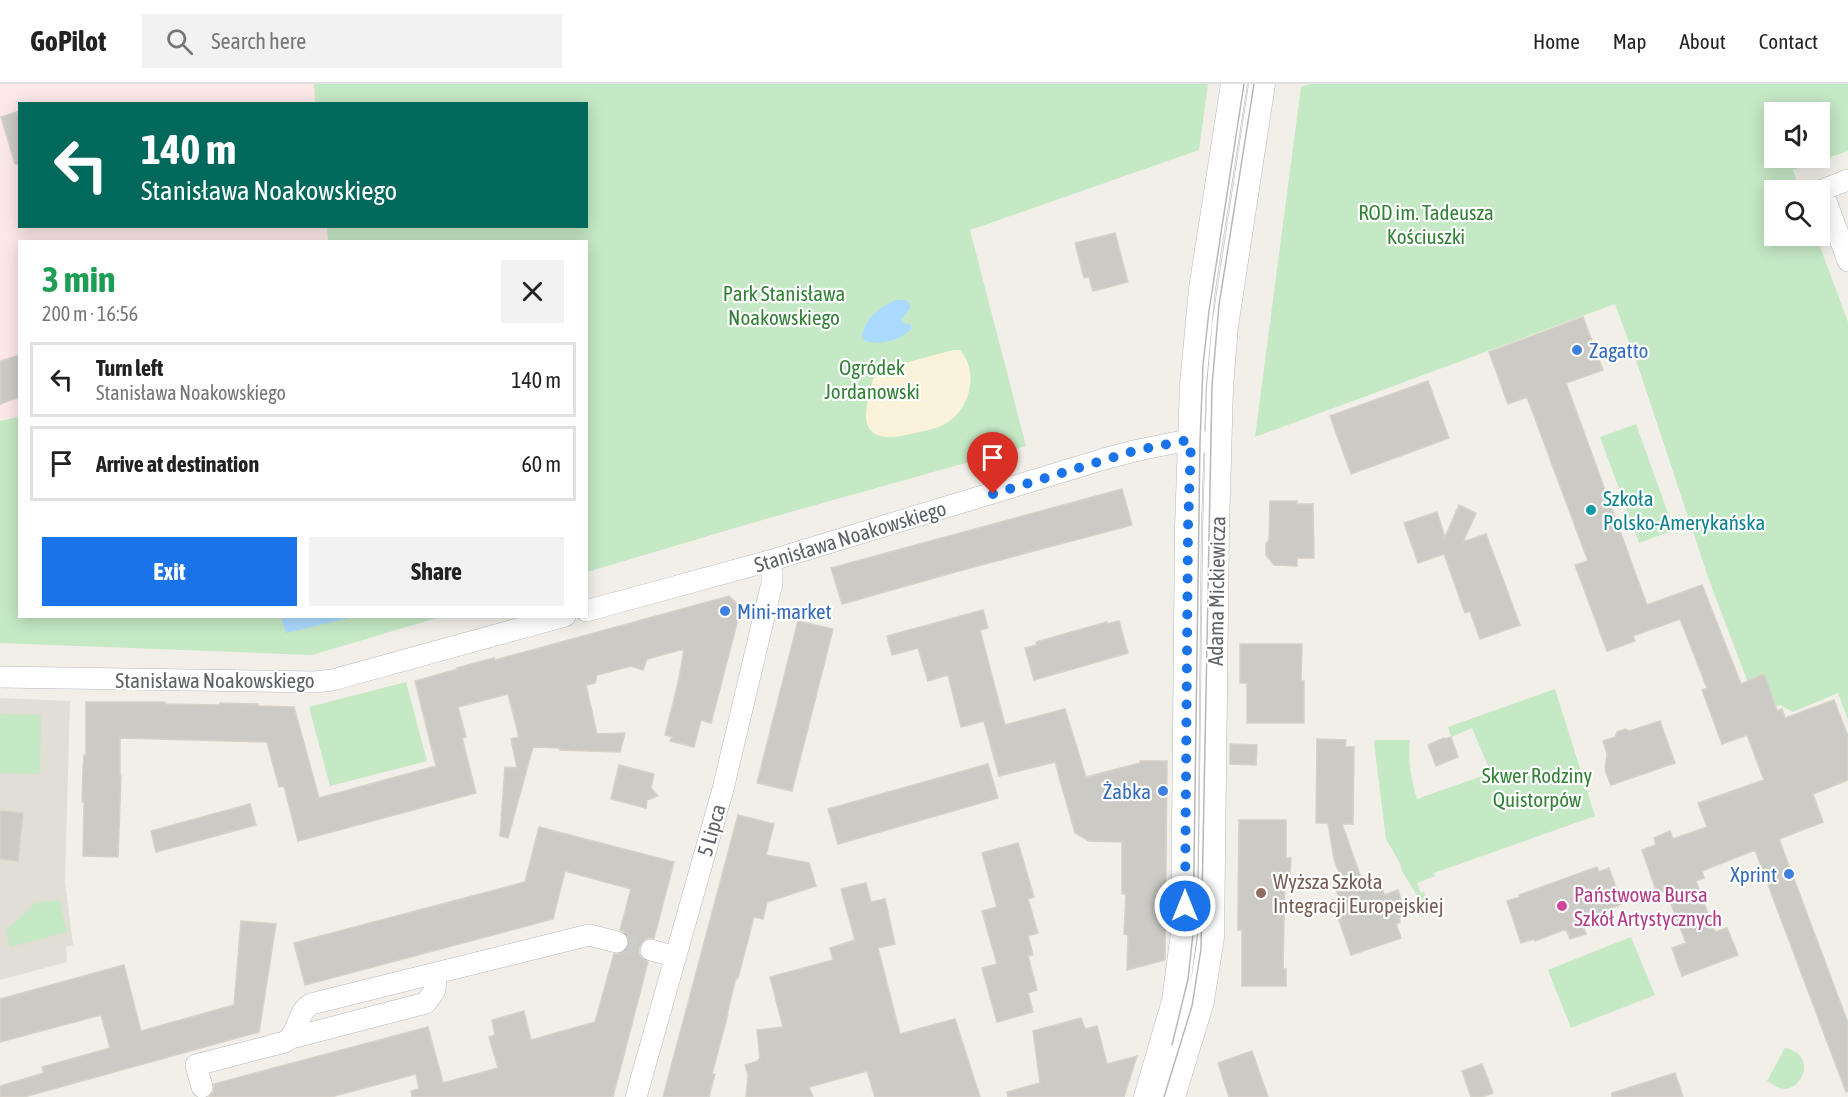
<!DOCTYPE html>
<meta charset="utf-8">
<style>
:root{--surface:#fff;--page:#f2f2f2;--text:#222;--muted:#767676;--line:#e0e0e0;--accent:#1a73e8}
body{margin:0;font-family:"Asap Condensed",sans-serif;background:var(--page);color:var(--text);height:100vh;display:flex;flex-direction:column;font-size:22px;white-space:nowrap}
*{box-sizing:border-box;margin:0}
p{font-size:20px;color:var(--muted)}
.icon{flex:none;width:33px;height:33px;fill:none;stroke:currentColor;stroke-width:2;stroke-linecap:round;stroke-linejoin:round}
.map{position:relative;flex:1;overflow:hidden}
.drawer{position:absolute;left:18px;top:156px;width:570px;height:378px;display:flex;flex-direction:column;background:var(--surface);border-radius:0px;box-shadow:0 3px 15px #0003}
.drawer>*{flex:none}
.hud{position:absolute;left:18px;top:18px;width:570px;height:126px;border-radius:0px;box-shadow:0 3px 15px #0003;background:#00695c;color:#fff;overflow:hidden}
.buttons{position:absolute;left:1764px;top:18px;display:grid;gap:12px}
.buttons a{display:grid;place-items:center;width:66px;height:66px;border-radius:0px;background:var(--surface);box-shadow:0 3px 15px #0003;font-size:30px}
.pin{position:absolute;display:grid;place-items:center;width:51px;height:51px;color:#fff;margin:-62px -26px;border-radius:50% 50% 50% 0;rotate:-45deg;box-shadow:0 0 6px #0007}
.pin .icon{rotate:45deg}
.me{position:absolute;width:66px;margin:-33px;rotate:0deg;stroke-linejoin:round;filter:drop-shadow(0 0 4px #0008)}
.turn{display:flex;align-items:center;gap:21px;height:126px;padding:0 24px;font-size:27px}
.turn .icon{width:78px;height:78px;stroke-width:2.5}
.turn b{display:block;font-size:42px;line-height:51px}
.round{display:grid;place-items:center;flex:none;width:63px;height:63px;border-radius:0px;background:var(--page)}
.overview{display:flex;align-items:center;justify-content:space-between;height:102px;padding:0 24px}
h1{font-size:36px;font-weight:700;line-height:45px;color:#1e9e55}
.primary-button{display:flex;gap:12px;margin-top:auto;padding:12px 24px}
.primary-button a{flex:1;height:69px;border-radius:0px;background:var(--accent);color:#fff;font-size:24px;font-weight:700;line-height:69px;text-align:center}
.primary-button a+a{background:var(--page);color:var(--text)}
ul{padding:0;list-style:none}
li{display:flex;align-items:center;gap:18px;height:75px;margin:0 12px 9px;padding:0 12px;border:3px solid var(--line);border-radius:0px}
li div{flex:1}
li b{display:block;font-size:22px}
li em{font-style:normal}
header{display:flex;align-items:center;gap:36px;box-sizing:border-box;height:84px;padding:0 30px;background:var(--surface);border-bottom:2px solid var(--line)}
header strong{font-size:28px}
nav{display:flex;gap:33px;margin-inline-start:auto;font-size:21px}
.search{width:420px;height:54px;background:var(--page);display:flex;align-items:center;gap:15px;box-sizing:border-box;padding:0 21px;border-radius:0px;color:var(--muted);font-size:22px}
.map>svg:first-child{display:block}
.education{fill:#e1ded6}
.medical{fill:#fce8e6}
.green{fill:#c5e8c5;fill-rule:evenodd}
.sand{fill:#fbf3d9}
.water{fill:#aadaff}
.building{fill:#cccac5;stroke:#d6d1c6;stroke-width:1.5}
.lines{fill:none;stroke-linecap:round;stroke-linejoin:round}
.minor-tunnel{stroke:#ccccc8;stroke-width:21;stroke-dasharray:21 10;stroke-linecap:butt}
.minor-casing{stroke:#b5b8bc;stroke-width:22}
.tertiary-casing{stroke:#b5b8bc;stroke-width:27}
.minor{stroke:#fff;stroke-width:21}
.tertiary{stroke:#fff;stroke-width:26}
.tram{stroke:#b6b7b8;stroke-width:1.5}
.route{stroke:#1a73e8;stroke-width:10;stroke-dasharray:0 18}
.shop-dot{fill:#3f7fe0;stroke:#fff;stroke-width:2}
.culture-dot{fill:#0f9aa8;stroke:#fff;stroke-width:2}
.education-dot{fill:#8d6e63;stroke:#fff;stroke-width:2}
.hotel-dot{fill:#d1479c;stroke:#fff;stroke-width:2}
.labels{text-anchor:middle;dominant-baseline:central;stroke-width:4.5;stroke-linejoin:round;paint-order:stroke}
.park-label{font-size:21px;fill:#348238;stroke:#fff}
.shop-label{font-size:21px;fill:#366cbe;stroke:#fff;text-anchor:start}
.culture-label{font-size:21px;fill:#0d838f;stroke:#fff;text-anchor:start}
.street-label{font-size:21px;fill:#5f6368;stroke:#fff}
.education-label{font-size:21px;fill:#785e54;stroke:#fff;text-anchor:start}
.hotel-label{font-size:21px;fill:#b23c85;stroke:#fff;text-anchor:start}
</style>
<header>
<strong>GoPilot</strong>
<div class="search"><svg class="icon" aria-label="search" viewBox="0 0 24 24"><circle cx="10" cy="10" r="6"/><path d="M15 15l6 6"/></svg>Search here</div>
<nav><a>Home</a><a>Map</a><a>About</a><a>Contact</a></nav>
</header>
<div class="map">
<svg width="1848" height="1013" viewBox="0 0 1848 1013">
<rect width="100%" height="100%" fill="#f1efe8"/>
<!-- education -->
<path class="education" d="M0 614 70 617 65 797 73 861 66 863 67 878 0 896Z"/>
<!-- medical -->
<path class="medical" d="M0 0H314L315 19 20 20V142H327L328 157 20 158 19 333 0 337Z"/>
<!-- green -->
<path class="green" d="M314 0H1208L1199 66 970 146 1026 362 762 436 587 488 586 158 328 157 327 143 586 142V20L315 19Z
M1310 0H1848V67L1793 86 1800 106H1774V152H1816L1848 238V636L1838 609 1793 628 1780 621 1759 628 1708 493 1639 285 1615 220 1255 353 1301 3ZM1774 28H1820V74H1774Z
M19 333 20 532 440 533 312 571 0 559V337Z
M1636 340 1674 446 1639 459 1600 353Z
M406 598 427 677 330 702 309 623Z
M1555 605 1595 732 1434 789 1435 792 1417 799 1421 809 1424 808 1427 825 1425 822V824L1402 787 1400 779 1386 755 1374 659 1375 656H1410C1407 675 1412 698 1417 715L1491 689 1472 644 1451 653 1448 643Z
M0 630 41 631 40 690 0 689Z
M59 816 67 848 10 863 6 846 36 819Z
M1631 853 1655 911 1571 944 1548 886Z
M1785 964C1820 971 1800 1011 1780 1004 1775 1003 1771 999 1767 997Z"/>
<!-- sand -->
<path class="sand" d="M953 266H960C980 289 970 328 943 341 933 346 922 347 911 350 885 356 861 356 867 321 870 309 870 296 879 286Z"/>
<!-- water -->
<path class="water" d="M896 216H906L910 221V225L901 235 905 240H910L912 244C900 257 881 261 865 257L862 251C867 233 879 223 896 216Z
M281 533V532L353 533 286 549Z"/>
<!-- building -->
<path class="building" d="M20 27V80H15L1 33Z
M1115 149 1128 198 1093 207 1089 193 1084 194 1075 159Z
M1583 233 1603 286 1566 299 1647 521 1702 501 1741 600 1764 590 1777 627 1782 625 1785 634 1834 616 1848 652V696L1813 710 1823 738 1779 755 1848 939V1007L1846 1008 1755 766 1702 787 1704 794 1696 797 1715 848 1727 844 1738 871 1682 892 1672 864 1686 859 1666 807 1657 809 1642 766 1656 761 1654 754 1670 747 1673 755 1707 743 1698 719 1764 696 1747 651 1722 660 1702 606 1707 604 1680 535 1633 552 1635 557 1607 567 1575 481 1588 477 1527 313 1508 320 1489 268Z
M20 271V313L0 320V277Z
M1428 297 1449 354 1351 390 1330 332Z
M1122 405 1132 441 959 487 842 520 831 484Z
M1270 417H1297V420H1313L1314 474H1297V482L1274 481 1266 471V460L1269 456Z
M1459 421 1476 429 1463 458 1486 450 1520 541 1480 555 1470 527 1465 529 1444 470 1418 479 1404 439 1437 428 1445 453Z
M729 512 741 524 711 639 701 636 694 663 670 657 672 653 665 651 679 595 684 565 647 575 643 586 631 582 597 591 595 599 586 601 597 650 625 649 620 668 560 666V664L533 663 508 754 500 752 505 683 517 684 511 655 519 653 508 610 458 623 466 653 462 654 476 709 298 757 284 702 279 703 267 658 120 654V692H121L118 773 83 772 84 718H82L83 686 84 671H86V618H165V620L220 621V619L258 620V622L294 623 319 714 436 682 415 597 458 585 457 584 494 574 495 576Z
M983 526 988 544 980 546 1005 641 1065 625 1086 693 1140 679V677H1167L1165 876 1127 886 1128 851 1124 850 1126 810H1122V758L1089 757 1075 749 1055 678 999 692 984 637 961 643 948 591 928 597 918 564 892 571 887 552Z
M798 537 833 545 792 707 757 699Z
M1119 537 1128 569 1034 596 1025 564 1037 561 1036 558 1082 545 1107 538V540Z
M1240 560H1302L1301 597H1304V639H1247V599H1240Z
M1660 637 1675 679 1611 701 1605 686 1607 670 1603 657 1615 653 1617 648 1625 645 1630 647Z
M1451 653 1458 673 1436 682 1428 661 1444 654 1445 655Z
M1317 655 1346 656 1345 663H1354L1353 740H1342L1365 805 1381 800 1384 811 1398 806 1406 832 1399 834 1400 838 1396 840 1401 854 1351 871 1332 816 1339 814 1332 794 1340 791 1334 775 1328 739H1316Z
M1230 660 1257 661 1256 681 1230 680Z
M988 680 998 714 838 760 828 725Z
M619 681 654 690 651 704 658 712 647 716 646 724 611 715Z
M250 720 256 741 156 768 151 747Z
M0 727 23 729 18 777 0 775Z
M738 731 774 740 766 771 809 779 816 802 767 818 763 835 754 833 738 894H736L727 930H728L712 990H715L709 1013H663Z
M1239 736H1286V774H1291L1290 790H1285L1283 885H1286V902H1242V846H1238V827Z
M539 743 674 778 654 854H648L643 857 639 863V870L642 874 648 878 613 1013H412L411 1007 419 1005 416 990 331 1013H209L214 1007V1000L428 943 443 999 498 984 489 953 495 951 492 936 524 927 531 956 595 938 614 870H621L626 867 629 862V854L625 848 620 846 631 805 565 787 553 835 305 901 294 859 525 798Z
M1018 759 1034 813 1028 815 1038 849 1028 852 1033 871 1028 872 1037 906 1028 909 1033 928 997 938 982 884 997 880 982 827 997 823 982 769Z
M1597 783 1599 788 1609 784 1622 820 1612 824 1613 828 1582 839 1586 850 1570 855 1566 845 1535 857 1534 855 1521 859 1507 817 1520 813 1519 811Z
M866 799 871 818 885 815 895 860 878 864 900 950 955 935 980 1013H875L867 987 809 1003 813 1013H746L748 991 745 981 758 977V976L760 975 757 946 783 943 770 893 833 876 830 864 855 856 841 805Z
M241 837 276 840 259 948 24 1013H0V1002L44 989 42 983 110 964 101 931 0 958V915L124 881 141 947 234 921Z
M1081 934 1085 945 1097 942 1107 980 1137 972 1124 1013H1008L1007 1008 1040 999 1033 947Z
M1252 967 1268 1013H1229L1218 979Z
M1482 980 1493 1009 1482 1013H1471L1462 987Z
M1675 989 1683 1013H1612V1009Z"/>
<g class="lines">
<!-- minor-tunnel -->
<path class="minor-tunnel" d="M617 858 651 866"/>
<defs>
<path id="minor" d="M1848 96 1822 106 1848 177
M586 527 769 477 1104 375 1134 367 1183 357 1206 358
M0 593 315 598 332 596 565 532
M651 866 676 873
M291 954 426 919 435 906 436 889
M202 1003 196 981 285 958C300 949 296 928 311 920L589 851 617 858
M636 1013 723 705 772 499V489L769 477"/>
<path id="tertiary" d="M1147 1013 1175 917 1184 849 1188 443 1193 301 1202 205 1234 0
M1172 1013 1201 917 1211 853 1216 445 1220 303 1225 242 1262 0"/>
</defs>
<!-- minor casing -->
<use href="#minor" class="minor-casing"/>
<!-- tertiary casing -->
<use href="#tertiary" class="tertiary-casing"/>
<!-- minor -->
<use href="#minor" class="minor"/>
<!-- tertiary -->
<use href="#tertiary" class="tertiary"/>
<!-- tram -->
<path class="tram" d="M1172 961 1188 895 1193 850 1200 358 1203 281 1209 227 1244 0
M1164 1013 1192 922 1201 865 1212 302 1219 221 1254 0"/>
</g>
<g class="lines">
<!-- route -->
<path class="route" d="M993 410 1134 367 1183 357 1191 358 1188 443 1185 822"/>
</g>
<!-- markers -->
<g class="shop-dot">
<circle cx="1577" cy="266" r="6"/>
<circle cx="725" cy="527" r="6"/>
<circle cx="1163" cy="707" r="6"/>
<circle cx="1789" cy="790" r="6"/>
</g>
<circle class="culture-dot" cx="1591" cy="426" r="6"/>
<circle class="education-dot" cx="1261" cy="809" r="6"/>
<circle class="hotel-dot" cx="1562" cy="822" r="6"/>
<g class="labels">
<!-- park labels -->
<g class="park-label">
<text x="1426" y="128">ROD im. Tadeusza<tspan x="1426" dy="24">Kościuszki</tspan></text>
<text x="784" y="209">Park Stanisława<tspan x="784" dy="24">Noakowskiego</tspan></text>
<text x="872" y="283">Ogródek<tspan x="872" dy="24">Jordanowski</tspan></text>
<text x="1537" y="691">Skwer Rodziny<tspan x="1537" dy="24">Quistorpów</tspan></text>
</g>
<!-- shop labels -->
<g class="shop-label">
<text x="1589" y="266">Zagatto</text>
<text x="737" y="527">Mini-market</text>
<text x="1151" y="707" text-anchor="end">Żabka</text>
<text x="1777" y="790" text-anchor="end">Xprint</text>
</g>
<!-- culture labels -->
<g class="culture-label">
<text x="1603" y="414">Szkoła<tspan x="1603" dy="24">Polsko-Amerykańska</tspan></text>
</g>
<!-- street labels -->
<g class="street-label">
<text transform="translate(850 452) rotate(-17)">Stanisława Noakowskiego</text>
<text transform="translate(1216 507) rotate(-89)">Adama Mickiewicza</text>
<text x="215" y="596">Stanisława Noakowskiego</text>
<text transform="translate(711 746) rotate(-74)">5 Lipca</text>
</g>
<!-- education labels -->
<g class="education-label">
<text x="1273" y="797">Wyższa Szkoła<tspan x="1273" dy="24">Integracji Europejskiej</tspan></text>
</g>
<!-- hotel labels -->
<g class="hotel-label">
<text x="1574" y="810">Państwowa Bursa<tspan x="1574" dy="24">Szkół Artystycznych</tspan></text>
</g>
</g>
</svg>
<div class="buttons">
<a><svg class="icon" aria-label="sound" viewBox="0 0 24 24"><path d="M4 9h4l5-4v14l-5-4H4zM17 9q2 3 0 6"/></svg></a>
<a><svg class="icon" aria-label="search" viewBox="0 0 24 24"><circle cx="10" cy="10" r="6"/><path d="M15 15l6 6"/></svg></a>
</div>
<div class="pin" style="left:993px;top:410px;background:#d93025"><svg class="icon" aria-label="arrive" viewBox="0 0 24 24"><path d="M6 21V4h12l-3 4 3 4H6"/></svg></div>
<svg class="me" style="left:1185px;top:822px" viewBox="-20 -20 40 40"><circle r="17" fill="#1a73e8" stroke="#fff" stroke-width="3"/><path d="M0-11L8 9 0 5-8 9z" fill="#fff"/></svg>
<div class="hud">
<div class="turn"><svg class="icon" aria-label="left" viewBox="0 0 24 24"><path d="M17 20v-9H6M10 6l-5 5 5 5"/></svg><div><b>140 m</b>Stanisława Noakowskiego</div></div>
</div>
<section class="drawer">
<div class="overview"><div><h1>3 min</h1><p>200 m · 16:56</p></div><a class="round"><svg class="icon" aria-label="close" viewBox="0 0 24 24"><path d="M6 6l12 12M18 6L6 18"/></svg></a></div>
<ul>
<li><svg class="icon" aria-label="left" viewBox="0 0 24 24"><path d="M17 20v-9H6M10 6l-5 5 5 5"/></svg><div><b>Turn left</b><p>Stanisława Noakowskiego</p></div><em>140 m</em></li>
<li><svg class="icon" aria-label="arrive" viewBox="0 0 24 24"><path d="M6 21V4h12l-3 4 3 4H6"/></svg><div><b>Arrive at destination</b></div><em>60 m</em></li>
</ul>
<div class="primary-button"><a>Exit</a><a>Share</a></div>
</section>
</div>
